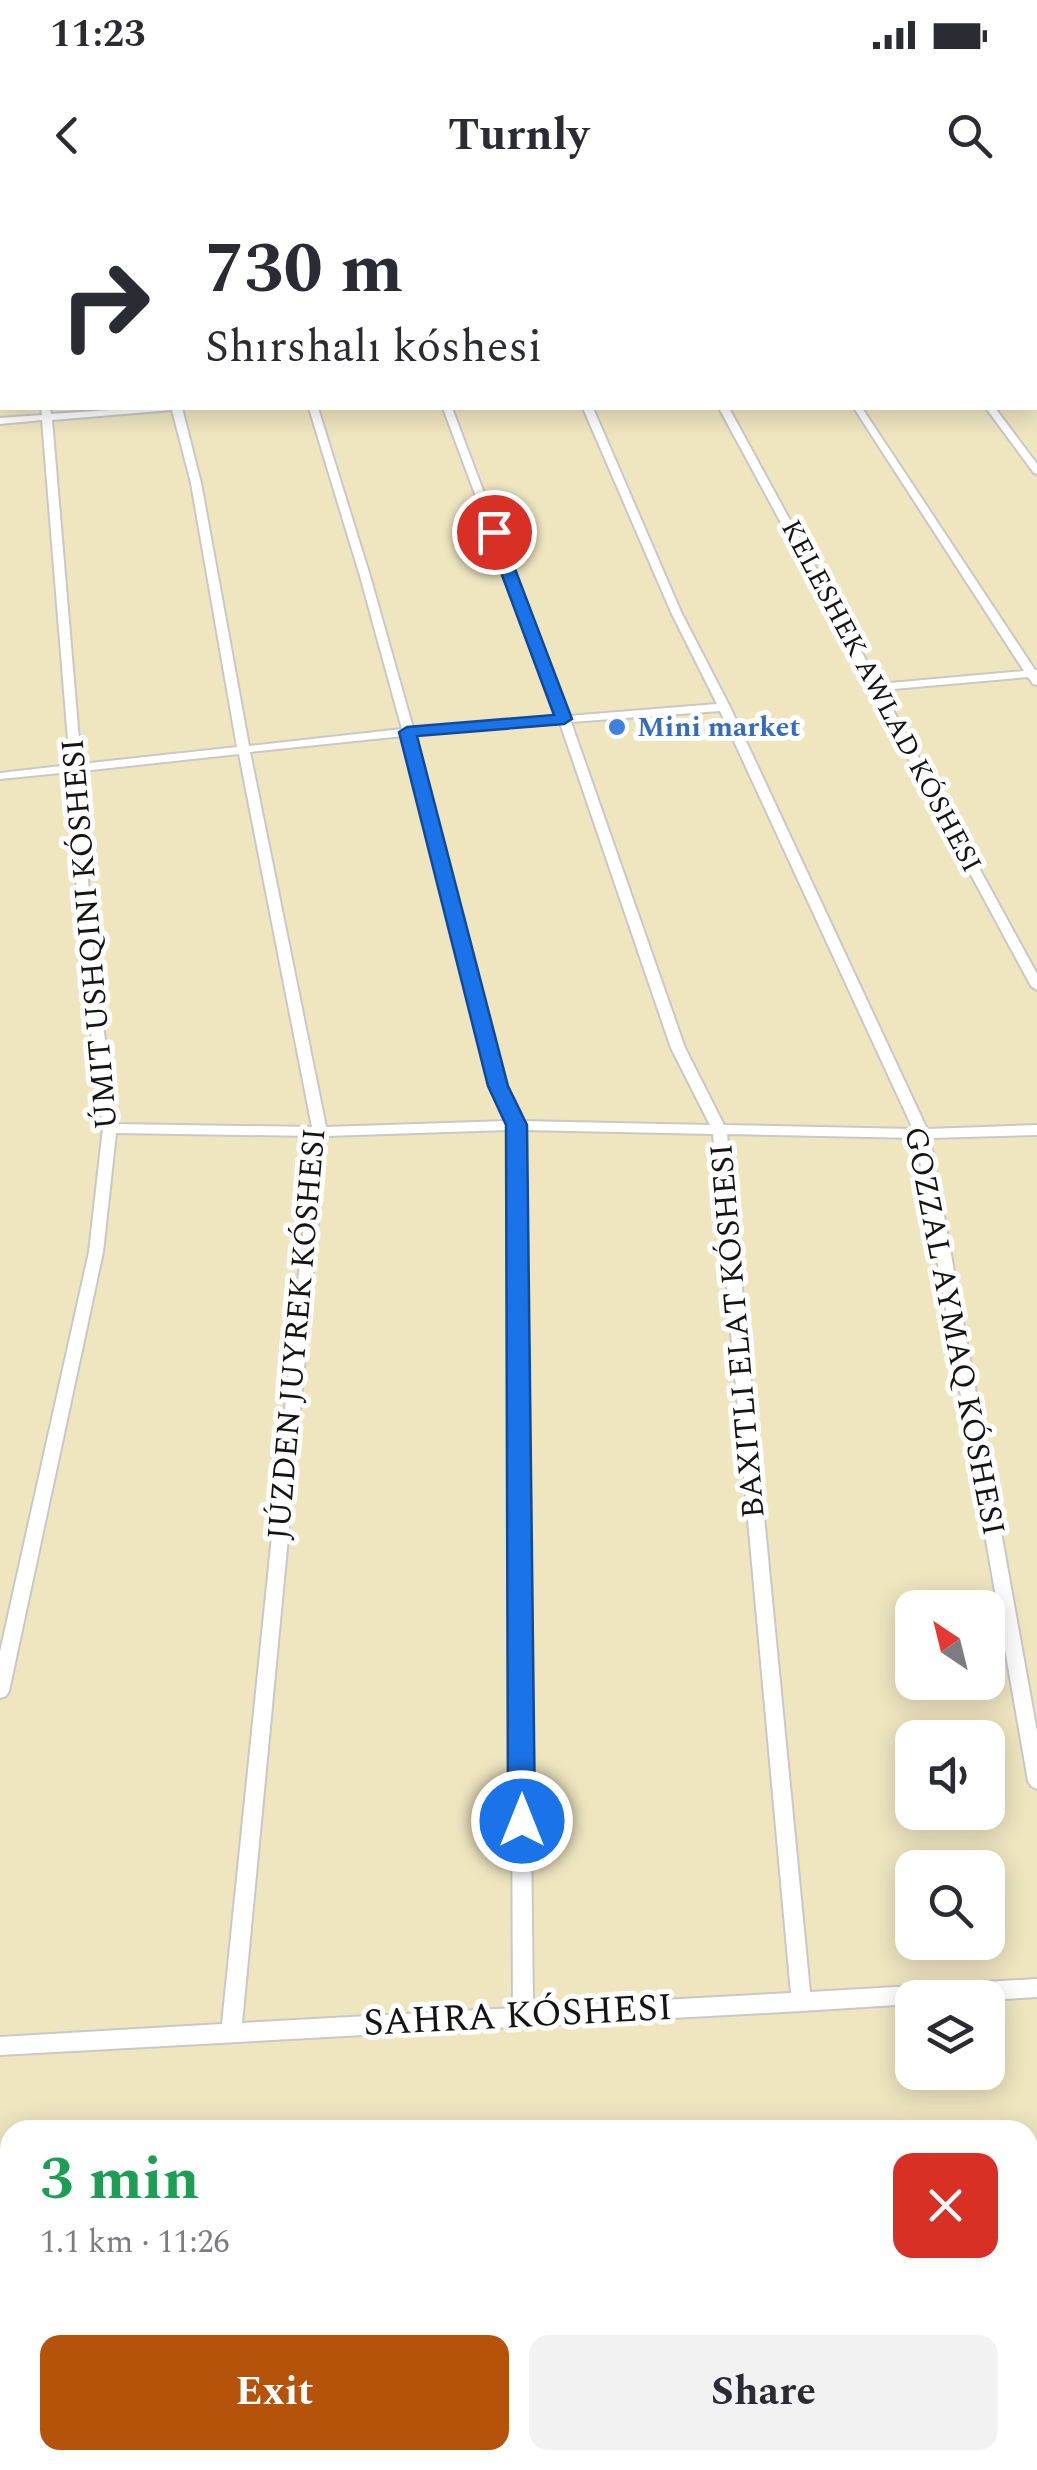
<!DOCTYPE html>
<meta charset="utf-8">
<style>
:root{--surface:#fff;--page:#f2f2f3;--text:#2b2b33;--muted:#7c7c81;--accent:#b45309}
body{margin:0;font-family:Spectral,serif;background:var(--page);color:var(--text);height:100vh;display:flex;flex-direction:column;font-size:38px;white-space:nowrap}
*{box-sizing:border-box;margin:0}
p{font-size:32px;color:var(--muted)}
.icon{flex:none;width:55px;height:55px;fill:none;stroke:currentColor;stroke-width:2;stroke-linecap:round;stroke-linejoin:round}
.map{position:relative;flex:1;overflow:hidden}
.details{position:absolute;left:0px;top:1920px;width:1038px;height:350px;display:flex;flex-direction:column;background:var(--surface);border-radius:30px 30px 0 0;box-shadow:0 5px 25px #0003}
.details>*{flex:none}
.top-card{position:absolute;left:0px;top:0px;width:1038px;height:210px;box-shadow:0 5px 25px #0003;background:#fff;color:var(--text);overflow:hidden}
.needle{width:65px;rotate:325deg}
.tools{position:absolute;left:895px;top:1390px;display:grid;gap:20px}
.tools a{display:grid;place-items:center;width:110px;height:110px;border-radius:20px;background:var(--surface);box-shadow:0 5px 25px #0003;font-size:50px}
.pin{position:absolute;display:grid;place-items:center;width:85px;height:85px;color:#fff;margin:-42px;border:5px solid #fff;border-radius:50%;box-shadow:0 2px 10px #0007}
.me{position:absolute;width:110px;margin:-55px;rotate:0deg;stroke-linejoin:round;filter:drop-shadow(0 0 8px #0008)}
.turn{display:flex;align-items:center;gap:35px;height:210px;padding:0 40px;font-size:45px}
.turn .icon{width:130px;height:130px;stroke-width:2.5}
.turn b{display:block;font-size:70px;line-height:85px}
.round{display:grid;place-items:center;flex:none;width:105px;height:105px;border-radius:20px;background:var(--page)}
.head{display:flex;align-items:center;justify-content:space-between;height:170px;padding:0 40px}
h1{font-size:60px;font-weight:700;line-height:75px;color:#1e9e55}
.cta{display:flex;gap:20px;margin-top:auto;padding:20px 40px}
.cta a{flex:1;height:115px;border-radius:20px;background:var(--accent);color:#fff;font-size:40px;font-weight:700;line-height:115px;text-align:center}
.cta a+a{background:var(--page);color:var(--text)}
.status{display:flex;justify-content:space-between;align-items:center;height:70px;padding:0 50px;background:var(--surface);direction:ltr}
.status svg{height:28px;fill:currentColor}
header{display:flex;justify-content:space-between;align-items:center;height:130px;padding:0 40px;background:var(--surface);font-size:45px;font-weight:700}
.map>svg:first-child{display:block}
.sand{fill:#efe6c0;fill-rule:evenodd}
.lines{fill:none;stroke-linecap:round;stroke-linejoin:round}
.street-casing{stroke:#c9c8c5;stroke-width:4}
.street{fill:#fff;fill-rule:evenodd}
.route{fill:#1a73e8;stroke:#114b97;stroke-width:2.5}
.shop-dot{fill:#3f7fe0;stroke:#fff;stroke-width:4}
.labels{text-anchor:middle;dominant-baseline:central;stroke-width:10;stroke-linejoin:round;paint-order:stroke}
.far-street-label{font-size:28px;fill:#141413;stroke:#fff}
.far-shop-label{font-size:28px;font-weight:bold;fill:#366cbe;stroke:#fff;text-anchor:start}
.street-label{font-size:32px;fill:#141413;stroke:#fff}
.near-street-label{font-size:38px;fill:#141413;stroke:#fff}
</style>
<div class="status"><b>11:23</b><svg viewBox="0 0 49 12"><path d="M0 12V9h3v3zM5 12V6h3v6zM10 12V3h3v9zM15 12V0h3v12zM26 1h20v11H26zM47 4h2v5h-2z"/></svg></div>
<header><svg class="icon" aria-label="back" viewBox="0 0 24 24"><path d="M15 5l-7 7 7 7"/></svg>Turnly<svg class="icon" aria-label="search" viewBox="0 0 24 24"><circle cx="10" cy="10" r="6"/><path d="M15 15l6 6"/></svg></header>
<div class="map">
<svg width="1037" height="2270" viewBox="0 0 1037 2270">
<rect width="100%" height="100%" fill="#f1efec"/>
<!-- sand -->
<path class="sand" d="M0 0H1037V2270H0ZM2 2H1035V208H2ZM912 1408H988V1482H912ZM912 1538H988V1612H912ZM912 1668H988V1742H912ZM912 1798H988V1872H912ZM10 1930H1028V2260H10Z"/>
<g class="lines">
<defs>
<path id="street" d="M29 0H37V2H29Z
M141 0H149L150 2H142Z
M257 0H265L266 2H258Z
M374 0H382L383 2H375Z
M489 0H497L499 2H491Z
M604 0H612L613 2H605Z
M720 0H728L729 2H721Z
M835 0H843L845 2H837Z
M932 0H940L942 2H934Z
M1035 123 1037 124V132L1035 131Z
M41 208H50L51 214 140 208H182L201 283 249 546 402 529 360 376 309 208H318L370 376 413 528 558 517 443 208H452L568 516 717 504 671 412 583 208H593L681 412 730 507 927 929 1037 925V935L930 938 1037 1532V1589L1031 1586 1028 1581 916 938 727 934 810 1792 1037 1779V1797L988 1800V1798H912V1804L801 1811 0 1855V1837L222 1824 313 936 116 933 103 1052 9 1491 6 1496 0 1498V1452L89 1052 103 928 79 733 70 572 0 579V573L70 565 42 220 0 224V218L42 215ZM172 210 191 283 237 547 81 564 52 220ZM720 511 913 929 724 925 685 848 571 522ZM560 523 671 848 710 925 521 921 505 886 414 535ZM403 536 491 886 507 921 326 927 250 552ZM239 554 312 927 116 924 91 733 82 571ZM509 930 513 1808 242 1823 326 936ZM523 930 713 934 791 1793 533 1807Z
M719 208H729L879 484 1024 471 854 208H862L1035 470H1037V485L1033 484 1028 477 882 490 1037 774V790L1031 786Z
M986 208H995L1037 264V274L1034 273Z
M1037 2077V2099L1028 2101V2080Z
M1028 2230 1037 2231V2253L1028 2252Z"/>
</defs>
<!-- street casing -->
<use href="#street" class="street-casing"/>
<!-- street -->
<use href="#street" class="street"/>
</g>
<!-- route -->
<path class="route" d="M494 327 501 332 572 519 564 524 417 536 508 886 527 925 535 1621 531 1629 522 1633 512 1629 508 1621 506 925 488 886 399 532 407 527 554 515 486 332Z"/>
<!-- markers -->
<circle class="shop-dot" cx="617" cy="527" r="10"/>
<g class="labels">
<!-- far-street labels -->
<g class="far-street-label">
<text transform="translate(881 496) rotate(62)">KELESHEK AWLAD KÓSHESI</text>
</g>
<!-- far-shop labels -->
<g class="far-shop-label">
<text x="637" y="527">Mini market</text>
</g>
<!-- street labels -->
<g class="street-label">
<text transform="translate(90 734) rotate(-95)">ÚMIT USHQINI KÓSHESI</text>
<text transform="translate(738 1131) rotate(-95)">BAXITLI ELAT KÓSHESI</text>
<text transform="translate(954 1131) rotate(79)">GOZZAL AYMAQ KÓSHESI</text>
<text transform="translate(297 1134) rotate(-85)">JÚZDEN JUYREK KÓSHESI</text>
</g>
<!-- near-street labels -->
<g class="near-street-label">
<text transform="translate(518 1816) rotate(-3)">SAHRA KÓSHESI</text>
</g>
</g>
</svg>
<div class="tools">
<a><svg class="needle" viewBox="-14 -14 28 28"><path d="M0-13l5 13h-10z" fill="#e53935"/><path d="M0 13l5-13h-10z" fill="#7c7c81"/></svg></a>
<a><svg class="icon" aria-label="sound" viewBox="0 0 24 24"><path d="M4 9h4l5-4v14l-5-4H4zM17 9q2 3 0 6"/></svg></a>
<a><svg class="icon" aria-label="search" viewBox="0 0 24 24"><circle cx="10" cy="10" r="6"/><path d="M15 15l6 6"/></svg></a>
<a><svg class="icon" aria-label="layers" viewBox="0 0 24 24"><path d="M12 4l9 5-9 5-9-5zM3 14l9 5 9-5"/></svg></a>
</div>
<div class="pin" style="left:494px;top:332px;background:#d93025"><svg class="icon" aria-label="arrive" viewBox="0 0 24 24"><path d="M6 21V4h12l-3 4 3 4H6"/></svg></div>
<svg class="me" style="left:522px;top:1621px" viewBox="-20 -20 40 40"><circle r="17" fill="#1a73e8" stroke="#fff" stroke-width="3"/><path d="M0-11L8 9 0 5-8 9z" fill="#fff"/></svg>
<div class="top-card">
<div class="turn"><svg class="icon" aria-label="right" viewBox="0 0 24 24"><path d="M7 20v-9h11M14 6l5 5-5 5"/></svg><div><b>730 m</b>Shırshalı kóshesi</div></div>
</div>
<section class="details">
<div class="head"><div><h1>3 min</h1><p>1.1 km · 11:26</p></div><a class="round" style="background:#d93025;color:#fff"><svg class="icon" aria-label="close" viewBox="0 0 24 24"><path d="M6 6l12 12M18 6L6 18"/></svg></a></div>
<div class="cta"><a>Exit</a><a>Share</a></div>
</section>
</div>
